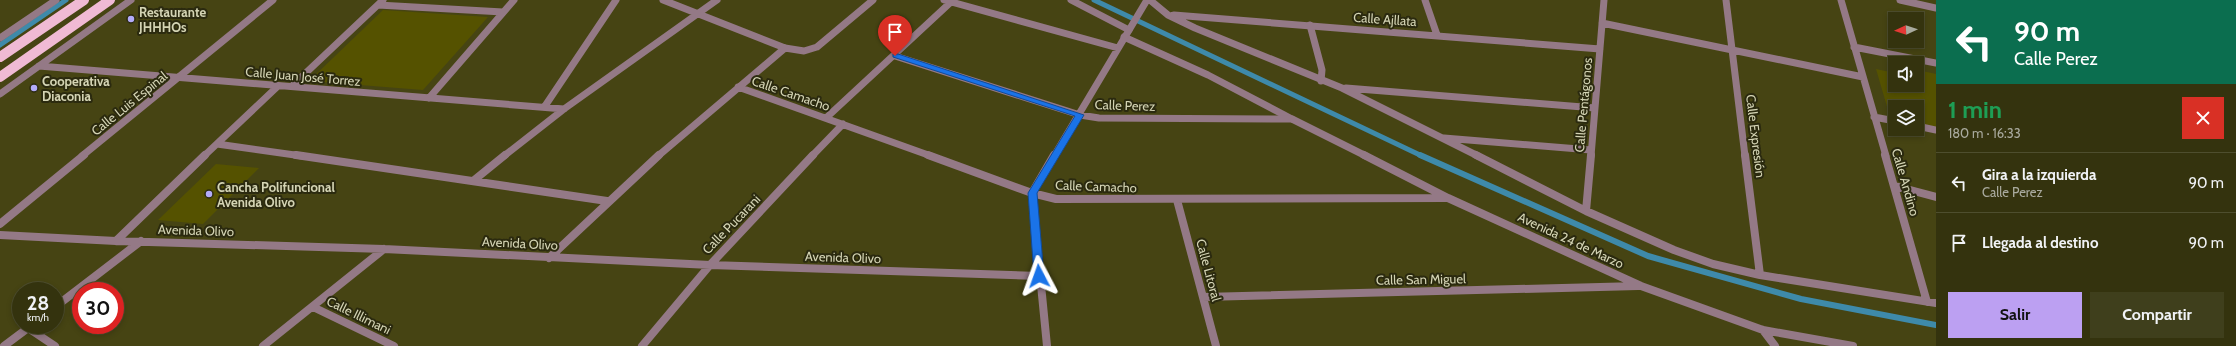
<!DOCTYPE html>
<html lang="es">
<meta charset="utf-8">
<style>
:root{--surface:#34330e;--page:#3f3f1c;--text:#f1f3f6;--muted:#a9aa9e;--line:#4e4e2e;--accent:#bca0f2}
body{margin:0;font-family:Cabin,sans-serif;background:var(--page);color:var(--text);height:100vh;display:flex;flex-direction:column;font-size:15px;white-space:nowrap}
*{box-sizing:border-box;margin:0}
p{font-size:13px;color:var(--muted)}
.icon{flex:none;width:22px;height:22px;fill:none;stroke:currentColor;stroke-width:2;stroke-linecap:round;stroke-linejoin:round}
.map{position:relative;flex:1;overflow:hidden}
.drawer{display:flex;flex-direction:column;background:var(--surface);width:300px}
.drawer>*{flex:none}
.guide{background:#0b6e4f;color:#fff;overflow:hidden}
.needle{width:26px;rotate:267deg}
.tools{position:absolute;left:1888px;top:12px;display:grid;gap:8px}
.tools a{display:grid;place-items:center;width:36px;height:36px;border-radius:0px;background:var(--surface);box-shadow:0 2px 6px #0003,0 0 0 1px var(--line);font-size:20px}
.speed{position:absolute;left:12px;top:282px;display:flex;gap:8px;font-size:20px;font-weight:700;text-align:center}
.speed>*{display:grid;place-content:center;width:52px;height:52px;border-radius:50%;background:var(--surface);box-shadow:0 2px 6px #0003,0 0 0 1px var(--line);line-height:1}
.speed small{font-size:10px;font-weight:400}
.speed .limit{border:6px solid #d22;background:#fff;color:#111}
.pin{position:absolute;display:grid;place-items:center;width:34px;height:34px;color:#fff;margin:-41px -17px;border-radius:50% 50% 50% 0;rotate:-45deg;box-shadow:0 0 4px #0007}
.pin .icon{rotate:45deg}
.me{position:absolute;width:44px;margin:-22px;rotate:356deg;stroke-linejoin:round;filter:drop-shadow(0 0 3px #0008)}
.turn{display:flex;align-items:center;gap:14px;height:84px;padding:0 12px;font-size:18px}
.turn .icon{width:52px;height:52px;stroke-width:2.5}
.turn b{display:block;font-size:28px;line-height:34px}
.round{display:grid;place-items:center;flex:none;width:42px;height:42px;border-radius:0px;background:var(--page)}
.overview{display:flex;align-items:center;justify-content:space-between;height:68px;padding:0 12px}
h1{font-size:24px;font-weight:700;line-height:30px;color:#1e9e55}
.action{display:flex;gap:8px;margin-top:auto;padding:8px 12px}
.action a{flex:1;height:46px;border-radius:0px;background:var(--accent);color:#111;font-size:16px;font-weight:700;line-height:46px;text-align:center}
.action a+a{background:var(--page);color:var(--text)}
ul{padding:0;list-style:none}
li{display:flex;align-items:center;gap:12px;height:60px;padding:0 12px;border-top:1px solid var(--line)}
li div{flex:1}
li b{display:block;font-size:15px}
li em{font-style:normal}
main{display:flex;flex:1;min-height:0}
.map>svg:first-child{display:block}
.green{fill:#555200}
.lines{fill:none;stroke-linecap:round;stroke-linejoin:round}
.stream-far1{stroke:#3e8aaa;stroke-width:5}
.stream{stroke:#3e8aaa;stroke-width:6}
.service{stroke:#947986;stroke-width:7}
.minor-far1{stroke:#947986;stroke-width:7}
.minor{stroke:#947986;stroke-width:8}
.trunk{stroke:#f0bad4;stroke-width:10}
.route{fill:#1a73e8;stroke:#114b97}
.poi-dot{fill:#b3acf9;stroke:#2b2a0f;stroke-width:1.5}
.labels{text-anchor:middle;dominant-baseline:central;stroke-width:4;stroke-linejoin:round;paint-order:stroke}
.poi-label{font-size:13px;font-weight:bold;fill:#d4d4b4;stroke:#2b2a0f;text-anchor:start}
.street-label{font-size:13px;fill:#d4d4b4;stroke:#2b2a0f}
</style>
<main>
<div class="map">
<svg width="1936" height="346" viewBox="0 0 1936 346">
<rect width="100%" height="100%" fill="#464413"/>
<!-- green -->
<path class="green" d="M383 10 488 17 423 90 309 81Z
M1876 69 1895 73V85H1917V77L1920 78 1918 70 1936 74V127L1917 123V107H1895V118L1890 117Z
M216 164 259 168 203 224 158 220Z"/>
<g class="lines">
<!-- stream-far1 -->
<path class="stream-far1" d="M1094 0 1422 156
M0 45 66 0"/>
<!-- stream -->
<path class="stream" d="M1420 155 1648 256 1801 299 1936 325"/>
<!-- service -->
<path class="service" d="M1071 0 1129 30
M1310 25 1322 70 1321 81
M1124 37 1208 75 1292 119"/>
<!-- minor-far1 -->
<path class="minor-far1" d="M663 0 785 48 804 51 817 47 873 0
M944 0 1118 48
M1150 0 1168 15 1195 28 1342 88 1478 156
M1425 0 1437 35
M1726 0 1745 156
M1841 0 1886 156
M1900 0 1936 8
M378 5 503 12
M1174 15 1600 49
M1602 23 1863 77
M0 38 56 0
M1854 47 1936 63
M895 56 1080 115 1099 118 1292 119 1366 156
M39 66 564 109
M292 86 383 0
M738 87 931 156
M1346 88 1595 108
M0 94 131 0
M429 98 514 0
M545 106 616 0
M1874 117 1895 121
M826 118 951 2
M1917 126 1936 130
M1444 138 1591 150
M217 144 302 156
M82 156 273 0
M204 156 278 86
M504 156 564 109 717 0
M658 156 785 48
M812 156 843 124
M1054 156 1147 0
M1591 156 1604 0"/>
<!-- minor -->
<path class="minor" d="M296 155 607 201
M928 155 1032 193 1056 199 1445 198
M1364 155 1448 198 1641 286 1763 330 1853 346
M1476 155 1586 211 1674 250 1713 264 1760 275 1936 303
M1745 155 1760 275
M1885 155 1927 302
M473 181 505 155
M1895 186 1936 197
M1177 200 1216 346
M1586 211 1591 155
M0 224 84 155
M0 235 116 241 384 249 710 265 1039 276
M116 241 205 155
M549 258 659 155
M1203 297 1638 286
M55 307 141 241
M313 307 394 346
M28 328 55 346
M1763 330 1775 346
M4 346 32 325
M263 346 384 249
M642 346 710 265 813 155
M1047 346 1032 193 1054 155"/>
<!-- trunk -->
<path class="trunk" d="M0 57 84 0
M0 77 110 0"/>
</g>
<!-- route -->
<path class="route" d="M893 54H898L1084 115 1037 193 1044 276 1042 278 1039 280 1034 276 1028 193 1075 116 893 57Z"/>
<!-- markers -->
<g class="poi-dot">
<circle cx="131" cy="19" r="4"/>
<circle cx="34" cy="88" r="4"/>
<circle cx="209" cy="194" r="4"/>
</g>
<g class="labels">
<!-- poi labels -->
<g class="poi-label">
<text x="139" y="12">Restaurante<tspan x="139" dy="15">JHHHOs</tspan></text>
<text x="42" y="81">Cooperativa<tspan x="42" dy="15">Diaconia</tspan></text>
<text x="217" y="187">Cancha Polifuncional<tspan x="217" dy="15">Avenida Olivo</tspan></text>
</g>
<!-- street labels -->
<g class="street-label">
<text transform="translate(1385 19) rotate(4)">Calle Ajllata</text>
<text transform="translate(303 76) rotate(5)">Calle Juan José Torrez</text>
<text transform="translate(791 93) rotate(19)">Calle Camacho</text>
<text transform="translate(129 103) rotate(-39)">Calle Luis Espinal</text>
<text transform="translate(1125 105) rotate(2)">Calle Perez</text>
<text transform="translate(1583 105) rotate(-85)">Calle Pentágonos</text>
<text transform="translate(1756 136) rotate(83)">Calle Expresión</text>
<text transform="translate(1906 182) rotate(74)">Calle Andino</text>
<text transform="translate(1096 186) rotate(2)">Calle Camacho</text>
<text transform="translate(731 224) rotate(-46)">Calle Pucarani</text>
<text transform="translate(196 230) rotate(2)">Avenida Olivo</text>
<text transform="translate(1571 240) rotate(25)">Avenida 24 de Marzo</text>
<text transform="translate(520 243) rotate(3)">Avenida Olivo</text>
<text transform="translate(843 257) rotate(2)">Avenida Olivo</text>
<text transform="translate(1209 270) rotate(75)">Calle Litoral</text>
<text transform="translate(1421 279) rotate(-1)">Calle San Miguel</text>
<text transform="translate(359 315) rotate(26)">Calle Illimani</text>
</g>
</g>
</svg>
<div class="tools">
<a><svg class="needle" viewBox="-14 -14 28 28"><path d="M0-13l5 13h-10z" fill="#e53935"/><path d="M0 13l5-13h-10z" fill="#a9aa9e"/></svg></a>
<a><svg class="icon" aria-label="sound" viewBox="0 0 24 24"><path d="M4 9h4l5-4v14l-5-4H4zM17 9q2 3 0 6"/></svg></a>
<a><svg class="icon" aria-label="layers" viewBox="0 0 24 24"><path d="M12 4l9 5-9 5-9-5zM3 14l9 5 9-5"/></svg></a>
</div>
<div class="speed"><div>28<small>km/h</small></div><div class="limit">30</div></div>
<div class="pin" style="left:895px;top:56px;background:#d93025"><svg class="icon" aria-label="arrive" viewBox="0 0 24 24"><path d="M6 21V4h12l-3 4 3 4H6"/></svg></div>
<svg class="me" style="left:1039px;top:276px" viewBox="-20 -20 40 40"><path d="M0-17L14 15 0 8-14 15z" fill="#1a73e8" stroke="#fff" stroke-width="4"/></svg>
</div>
<section class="drawer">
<div class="guide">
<div class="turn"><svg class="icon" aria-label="left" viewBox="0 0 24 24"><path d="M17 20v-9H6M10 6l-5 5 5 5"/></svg><div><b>90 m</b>Calle Perez</div></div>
</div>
<div class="overview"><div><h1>1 min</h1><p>180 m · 16:33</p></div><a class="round" style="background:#d93025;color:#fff"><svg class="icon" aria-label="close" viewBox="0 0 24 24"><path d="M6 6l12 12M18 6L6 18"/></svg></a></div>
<ul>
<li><svg class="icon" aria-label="left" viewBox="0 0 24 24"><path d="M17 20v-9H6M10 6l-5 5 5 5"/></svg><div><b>Gira a la izquierda</b><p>Calle Perez</p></div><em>90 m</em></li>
<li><svg class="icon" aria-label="arrive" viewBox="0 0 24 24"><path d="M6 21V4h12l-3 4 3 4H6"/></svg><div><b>Llegada al destino</b></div><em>90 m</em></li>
</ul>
<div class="action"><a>Salir</a><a>Compartir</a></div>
</section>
</main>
